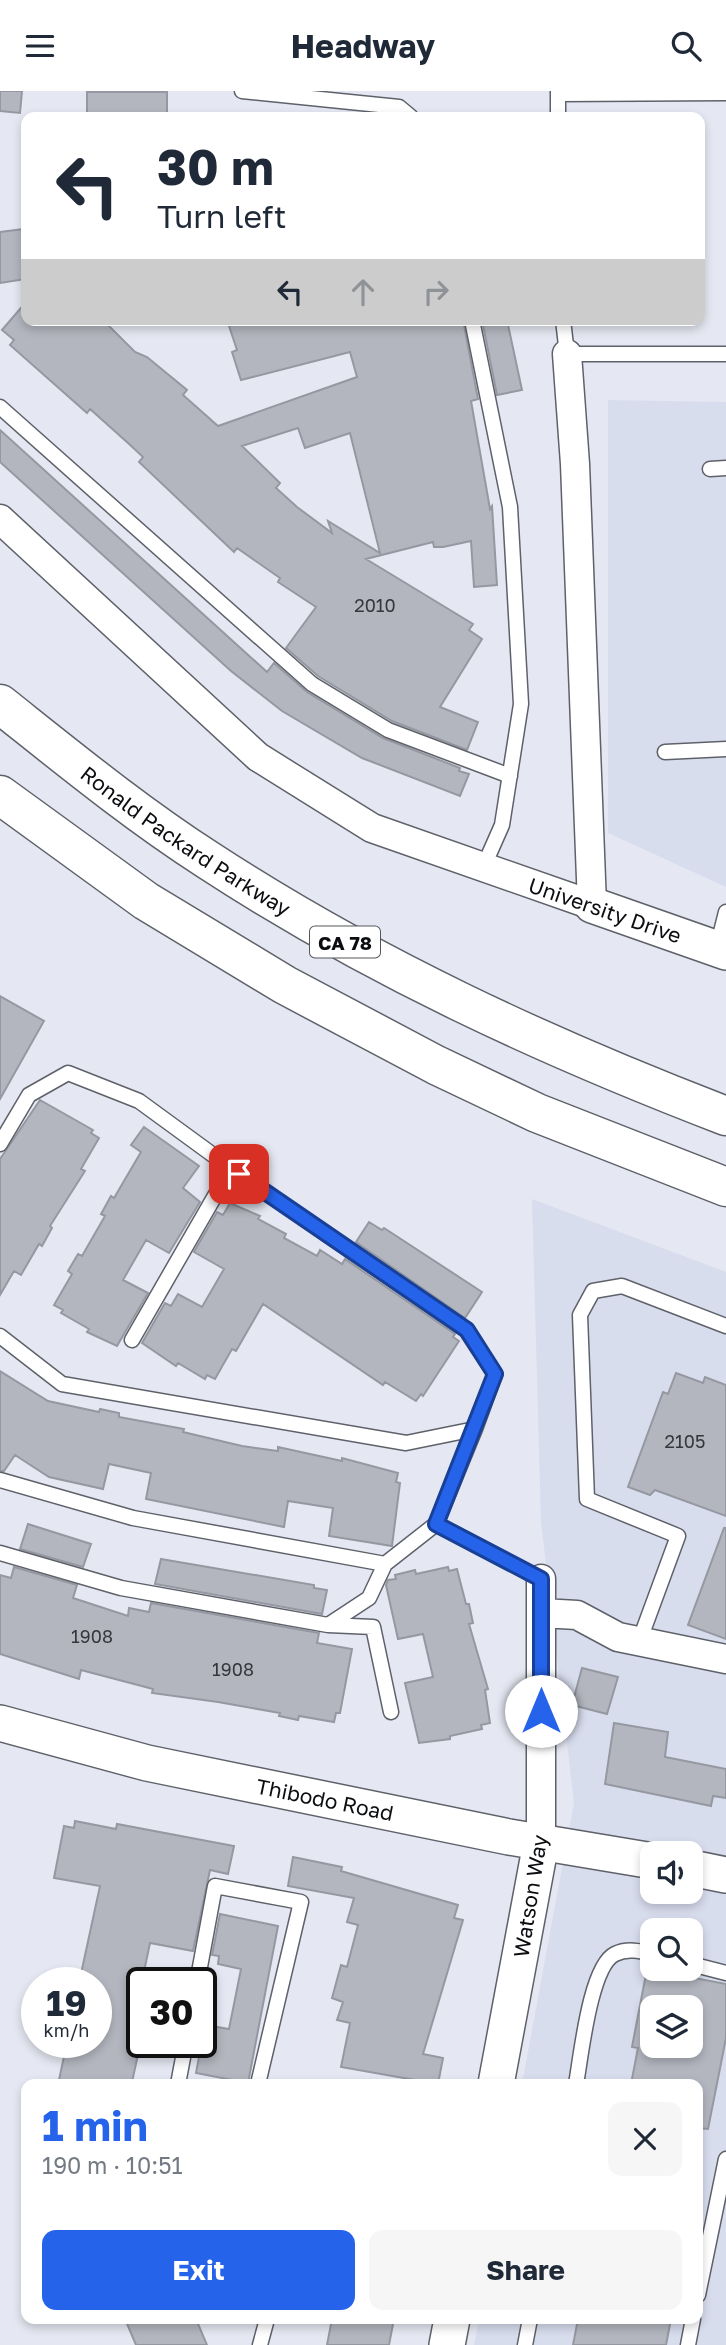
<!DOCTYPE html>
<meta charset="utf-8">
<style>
:root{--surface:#fff;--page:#f6f6f7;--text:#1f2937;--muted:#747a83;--accent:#2563eb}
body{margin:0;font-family:"Golos Text",sans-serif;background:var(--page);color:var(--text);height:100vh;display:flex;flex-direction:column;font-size:26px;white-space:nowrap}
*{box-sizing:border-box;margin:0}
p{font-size:23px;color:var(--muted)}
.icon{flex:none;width:38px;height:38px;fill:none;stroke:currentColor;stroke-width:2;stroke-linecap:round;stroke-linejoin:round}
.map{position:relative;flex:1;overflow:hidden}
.panel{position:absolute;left:21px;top:1988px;width:682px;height:245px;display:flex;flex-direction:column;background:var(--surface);border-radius:14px;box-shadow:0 4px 10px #0003}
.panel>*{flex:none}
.hud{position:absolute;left:21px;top:21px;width:684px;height:214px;border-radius:14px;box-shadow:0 4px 10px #0003;background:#fff;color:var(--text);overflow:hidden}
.buttons{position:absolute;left:640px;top:1750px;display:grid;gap:14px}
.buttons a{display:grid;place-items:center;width:63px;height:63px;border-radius:14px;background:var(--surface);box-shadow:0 4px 10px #0003;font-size:35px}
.speed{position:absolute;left:21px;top:1876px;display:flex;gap:14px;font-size:35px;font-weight:700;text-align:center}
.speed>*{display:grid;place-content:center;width:91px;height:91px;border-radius:50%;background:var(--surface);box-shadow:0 4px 10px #0003;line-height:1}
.speed small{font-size:18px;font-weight:400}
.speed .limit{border:4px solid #111;border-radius:10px;background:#fff;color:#111}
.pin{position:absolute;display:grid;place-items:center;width:60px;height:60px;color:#fff;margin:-30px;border-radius:14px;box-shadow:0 4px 10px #0006}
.me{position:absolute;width:77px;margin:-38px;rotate:0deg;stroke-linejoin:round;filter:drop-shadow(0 0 5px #0008)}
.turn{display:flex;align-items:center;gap:24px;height:147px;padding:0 21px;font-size:32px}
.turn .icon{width:91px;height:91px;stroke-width:2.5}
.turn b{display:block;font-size:49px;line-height:60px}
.lanes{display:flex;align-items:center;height:66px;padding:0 21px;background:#0003;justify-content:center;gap:35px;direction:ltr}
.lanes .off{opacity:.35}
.round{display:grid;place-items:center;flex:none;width:74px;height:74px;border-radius:14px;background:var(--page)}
.overview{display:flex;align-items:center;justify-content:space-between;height:119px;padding:0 21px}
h1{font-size:42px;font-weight:700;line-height:52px;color:var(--accent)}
.action{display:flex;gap:14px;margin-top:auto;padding:14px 21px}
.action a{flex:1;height:80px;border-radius:14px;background:var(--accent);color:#fff;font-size:28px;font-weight:700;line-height:80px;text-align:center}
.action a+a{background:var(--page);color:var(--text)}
header{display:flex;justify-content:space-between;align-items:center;height:91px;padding:0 21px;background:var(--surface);font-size:32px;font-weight:700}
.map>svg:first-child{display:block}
.built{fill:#d8ddee;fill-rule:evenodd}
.building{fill:#b3b6bf;stroke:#9598a0;stroke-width:2;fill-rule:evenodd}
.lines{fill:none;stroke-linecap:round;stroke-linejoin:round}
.service-casing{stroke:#5e6169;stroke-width:17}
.minor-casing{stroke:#5e6169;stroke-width:31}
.tertiary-casing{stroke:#5e6169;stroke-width:38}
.motorway-casing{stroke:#5e6169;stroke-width:41}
.service{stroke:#fff;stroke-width:14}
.minor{stroke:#fff;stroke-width:28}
.tertiary{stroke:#fff;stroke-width:35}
.motorway{stroke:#fff;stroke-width:38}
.route-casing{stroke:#184099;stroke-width:18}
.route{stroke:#2563eb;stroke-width:12}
.labels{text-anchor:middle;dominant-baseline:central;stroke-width:5;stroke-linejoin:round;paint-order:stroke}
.number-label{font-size:18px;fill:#35373c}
.shield{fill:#fff;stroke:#545658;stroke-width:2}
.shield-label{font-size:19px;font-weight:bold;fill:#0b0d10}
.street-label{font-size:21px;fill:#0b0d10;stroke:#fff}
</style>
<header><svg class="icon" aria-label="menu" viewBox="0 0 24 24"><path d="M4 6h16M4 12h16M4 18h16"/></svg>Headway<svg class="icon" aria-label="search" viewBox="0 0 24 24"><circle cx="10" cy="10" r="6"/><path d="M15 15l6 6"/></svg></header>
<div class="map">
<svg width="726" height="2254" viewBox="0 0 726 2254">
<rect width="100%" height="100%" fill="#e5e8f2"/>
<!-- built -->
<path class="built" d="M608 309 726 311V796L608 742Z
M532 1108 726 1181V2254H474L479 2228H698V1993H522L574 1712 541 1431ZM653 1762H691V1801H653ZM653 1839H691V1878H653ZM653 1916H691V1955H653Z"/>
<!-- building -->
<path class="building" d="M0 0H22L20 22 0 20Z
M87 1H167V26L87 25Z
M24 138 26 188 0 192V141Z
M26 211V229H103L135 261 147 266 187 299 183 304 218 335 357 286 350 261 241 289 232 261 237 259 227 229H463L478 308 471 310 490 418 492 415 497 494 474 496 471 450 443 456H434L433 451 366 468 473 533 469 539 482 548 440 616 478 631 467 659 392 630 318 585 286 557 316 516 278 491 280 487 237 457 234 461 139 371 143 366 128 352 90 318 87 322 10 254 14 249 2 239ZM298 337 305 357 350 342 380 462 328 430 332 442 297 416 276 397 280 392 242 355Z
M482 229H507L522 299 497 304Z
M0 339 267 581 274 572 307 601 383 647 460 677 459 680 469 683 460 705 362 667 282 620 231 580 0 371Z
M0 905 44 930 0 1008Z
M40 1009 93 1039 91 1042 99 1047 81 1078 85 1080 50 1135 52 1137 42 1155 39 1153 21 1184 14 1180 0 1204V1068Z
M144 1036 199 1075 183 1097 200 1111 169 1162 146 1149 123 1189 148 1202 117 1255 87 1241 89 1238 61 1222 63 1219 54 1214 72 1183 68 1180 78 1163 82 1165 105 1125 101 1123 111 1105 114 1107 141 1061 131 1054Z
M230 1112 260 1125 258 1128 286 1143 284 1147 317 1165 320 1159 342 1173 345 1168 455 1243 453 1246 459 1250 423 1305 421 1303 416 1310 385 1291 383 1294 263 1213 236 1260 232 1258 215 1288 207 1284 205 1288 178 1272 176 1275 142 1252 165 1212 171 1215 178 1203 202 1216 224 1178 194 1161 217 1121 223 1124Z
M369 1131 382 1139 384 1137 482 1201 465 1227 356 1151Z
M0 1280 48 1310 99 1321 100 1318 119 1322V1326L184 1338 183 1341 242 1355 278 1360V1356L342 1370V1367L398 1382 396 1391 400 1392 392 1455 329 1445 333 1417 288 1410 284 1436 146 1408 151 1382 109 1373 103 1398 49 1386 15 1364 4 1380H0Z
M676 1282 703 1292 705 1286 726 1294V1425L655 1399 650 1404 628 1396 663 1301 668 1303Z
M28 1433 91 1453 83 1476 20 1458Z
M724 1437H726V1548L688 1534Z
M161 1468 314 1494V1497L327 1499 322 1523 155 1493Z
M14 1476 77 1494 73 1507 128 1525 129 1517 149 1521 151 1512 319 1542 317 1552 352 1558 340 1622H336L334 1631 299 1625 298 1629 279 1625 280 1622 218 1611 152 1602 153 1598 81 1579 79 1588 0 1563V1484L11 1487Z
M448 1476 449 1480 457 1478 466 1513H469L473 1532 469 1533 488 1598 485 1599 490 1632 481 1634 482 1638 450 1645V1648L419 1652 405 1592 433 1586 423 1543 398 1548 386 1494 388 1489 396 1488 395 1484 415 1479 416 1483Z
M582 1577 618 1586 607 1623 572 1614Z
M614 1632 668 1641 665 1666 726 1678V1707L713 1705 711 1715 605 1693Z
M75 1730 116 1738 117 1733 234 1755 228 1783 210 1779 193 1860 150 1852 128 1957 139 1959 132 1991 121 1989 120 1993H77L59 1989 67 1951H96V1892H79L100 1795 54 1787 64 1735 74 1737Z
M293 1766 342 1776 341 1780 458 1814 454 1827 463 1829 423 1963 443 1967 438 1993 341 1976 350 1932 337 1929 343 1911 332 1907 341 1874 347 1876 358 1834 347 1831 354 1807 288 1795Z
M220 1823 278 1835 248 1992 196 1982 205 1934 229 1938 241 1878 218 1873 219 1865 212 1864Z
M647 1878 726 1893V1947L708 2038 698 2037V1993H631L638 1957 632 1956ZM653 1916H691V1955H653Z
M125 2228H196L207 2254H136Z
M332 2228H394L389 2254H327Z
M578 2228H671L666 2254H573Z"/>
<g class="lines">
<defs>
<path id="service" d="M242 0 399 16 411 26
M558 0V26
M558 3 726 2
M472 229 510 416 521 613 502 734 483 777
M563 229 567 263H726
M0 316 312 593 388 639 510 685
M710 378 726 377
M665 661 726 658
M717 857 726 821
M0 1053 29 1004 68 982 139 1010 239 1083 466 1239 495 1283 475 1338 406 1352 62 1293 0 1245
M132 1249 231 1077
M0 1389 133 1427 385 1473 436 1433 475 1338
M436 1433 541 1488
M0 1462 121 1497 328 1534 369 1507 385 1473
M328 1534 373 1536 391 1621
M639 1551 678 1445 587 1408 580 1224 593 1200 622 1195 726 1235
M691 1873 726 1882
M197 1892 215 1795 301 1811 258 1993
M178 1993 186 1951
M576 1993C581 1966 590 1875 615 1863 627 1857 640 1860 653 1863
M698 2204 726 2068
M260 2254 267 2228
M525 2254 530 2228
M688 2254 693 2228"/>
<path id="minor" d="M0 428 258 666 372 737 592 814 575 373 567 263
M542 1522 577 1524 618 1546 726 1568
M541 1752V1488"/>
<g id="tertiary">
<path d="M592 814 726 861"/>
<path id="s1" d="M0 1632 147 1672 509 1746 653 1770"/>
<path d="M691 1777 726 1784"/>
<path d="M496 1993 541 1752"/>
<path d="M447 2254 452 2228"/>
</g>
<g id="motorway">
<path id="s2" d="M0 613C68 667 135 722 208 769 370 875 546 956 726 1025"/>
<path d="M0 704 146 810 285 894 436 974 537 1022 726 1096"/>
</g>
</defs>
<!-- service casing -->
<use href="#service" class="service-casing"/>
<!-- minor casing -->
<use href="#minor" class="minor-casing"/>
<!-- tertiary casing -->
<use href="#tertiary" class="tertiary-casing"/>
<!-- motorway casing -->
<use href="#motorway" class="motorway-casing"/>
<!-- service -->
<use href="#service" class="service"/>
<!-- minor -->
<use href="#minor" class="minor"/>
<!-- tertiary -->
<use href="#tertiary" class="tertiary"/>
<!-- motorway -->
<use href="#motorway" class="motorway"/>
</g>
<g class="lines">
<defs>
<path id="route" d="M239 1083 467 1239 495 1283 436 1433 541 1488V1620"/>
</defs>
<!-- route casing -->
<use href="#route" class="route-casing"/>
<!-- route -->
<use href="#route" class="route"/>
</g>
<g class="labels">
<!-- number labels -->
<g class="number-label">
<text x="375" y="514">2010</text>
<text x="685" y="1350">2105</text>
<text x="92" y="1545">1908</text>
<text x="233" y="1578">1908</text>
</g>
<!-- shield labels -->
<rect class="shield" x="310" y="835.5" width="70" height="31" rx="5"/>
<g class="shield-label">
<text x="345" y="851">CA 78</text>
</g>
<!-- street labels -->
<g class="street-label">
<text stroke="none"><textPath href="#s2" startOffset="231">Ronald Packard Parkway</textPath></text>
<text transform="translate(605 819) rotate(19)">University Drive</text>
<text stroke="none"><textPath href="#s1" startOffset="334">Thibodo Road</textPath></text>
<text transform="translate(530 1805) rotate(-81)">Watson Way</text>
</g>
</g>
</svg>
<div class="buttons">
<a><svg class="icon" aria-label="sound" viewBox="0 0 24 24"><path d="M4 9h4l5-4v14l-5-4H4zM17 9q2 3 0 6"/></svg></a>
<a><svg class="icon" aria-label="search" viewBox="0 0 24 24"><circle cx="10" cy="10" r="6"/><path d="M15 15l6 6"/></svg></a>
<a><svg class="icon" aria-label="layers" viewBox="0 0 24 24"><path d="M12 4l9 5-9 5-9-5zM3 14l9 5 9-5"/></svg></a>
</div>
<div class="speed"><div>19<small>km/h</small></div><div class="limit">30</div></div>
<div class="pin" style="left:239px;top:1083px;background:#d93025"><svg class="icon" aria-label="arrive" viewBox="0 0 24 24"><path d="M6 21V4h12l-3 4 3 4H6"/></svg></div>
<svg class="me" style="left:541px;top:1620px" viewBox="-20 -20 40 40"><circle r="19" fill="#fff"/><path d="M0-13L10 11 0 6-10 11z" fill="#2563eb"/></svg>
<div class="hud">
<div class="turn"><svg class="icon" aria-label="left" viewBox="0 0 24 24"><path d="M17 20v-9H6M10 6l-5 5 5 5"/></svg><div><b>30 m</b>Turn left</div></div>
<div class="lanes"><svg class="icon" aria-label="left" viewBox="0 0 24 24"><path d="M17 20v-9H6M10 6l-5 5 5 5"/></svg><svg class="icon off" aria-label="ahead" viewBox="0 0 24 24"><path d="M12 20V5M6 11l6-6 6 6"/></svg><svg class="icon off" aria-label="right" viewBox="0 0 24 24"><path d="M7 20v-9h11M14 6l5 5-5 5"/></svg></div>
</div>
<section class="panel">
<div class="overview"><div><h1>1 min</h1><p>190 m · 10:51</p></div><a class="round"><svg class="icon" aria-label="close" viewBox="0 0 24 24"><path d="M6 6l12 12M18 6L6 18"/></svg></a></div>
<div class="action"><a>Exit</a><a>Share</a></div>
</section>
</div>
